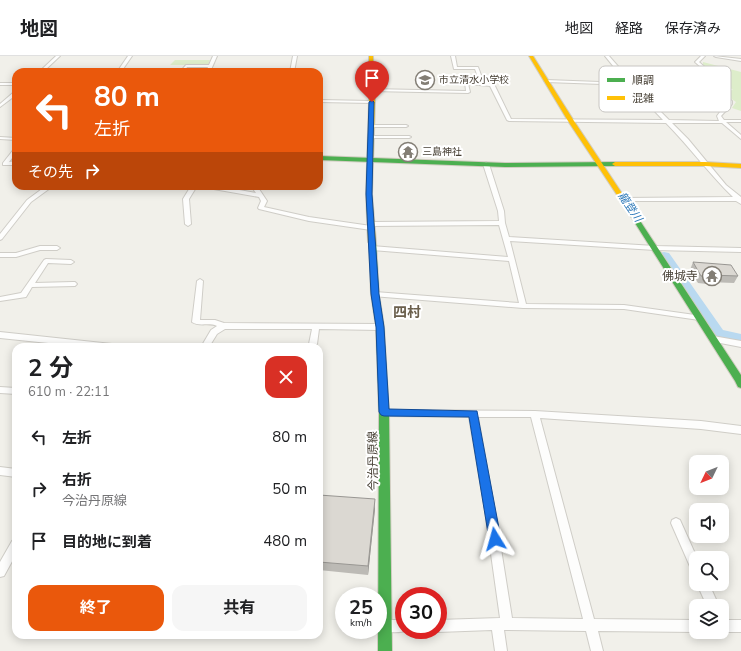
<!DOCTYPE html>
<html lang="ja">
<meta charset="utf-8">
<style>
:root{--surface:#fff;--page:#f6f6f6;--text:#202124;--muted:#757577;--line:#e0e0e0;--accent:#ea580c}
body{margin:0;font-family:"Nunito Sans","Noto Sans JP",sans-serif;background:var(--page);color:var(--text);height:100vh;display:flex;flex-direction:column;font-size:15px;white-space:nowrap}
*{box-sizing:border-box;margin:0}
p{font-size:13px;color:var(--muted)}
.icon{flex:none;width:22px;height:22px;fill:none;stroke:currentColor;stroke-width:2;stroke-linecap:round;stroke-linejoin:round}
.map{position:relative;flex:1;overflow:hidden}
.panel{position:absolute;left:12px;top:287px;width:311px;height:296px;display:flex;flex-direction:column;background:var(--surface);border-radius:12px;box-shadow:0 2px 10px #0003}
.panel>*{flex:none}
.top-card{position:absolute;left:12px;top:12px;width:311px;height:122px;border-radius:12px;box-shadow:0 2px 10px #0003;background:#ea580c;color:#fff;overflow:hidden}
.needle{width:26px;rotate:227deg}
.buttons{position:absolute;left:689px;top:399px;display:grid;gap:8px}
.buttons a{display:grid;place-items:center;width:40px;height:40px;border-radius:8px;background:var(--surface);box-shadow:0 2px 10px #0003;font-size:20px}
.speed{position:absolute;left:335px;top:531px;display:flex;gap:8px;font-size:20px;font-weight:700;text-align:center}
.speed>*{display:grid;place-content:center;width:52px;height:52px;border-radius:50%;background:var(--surface);box-shadow:0 2px 10px #0003;line-height:1}
.speed small{font-size:10px;font-weight:400}
.speed .limit{border:6px solid #d22;background:#fff;color:#111}
.pin{position:absolute;display:grid;place-items:center;width:34px;height:34px;color:#fff;margin:-41px -17px;border-radius:50% 50% 50% 0;rotate:-45deg;box-shadow:0 0 4px #0007}
.pin .icon{rotate:45deg}
.me{position:absolute;width:44px;margin:-22px;rotate:352deg;stroke-linejoin:round;filter:drop-shadow(0 0 3px #0008)}
.turn{display:flex;align-items:center;gap:14px;height:84px;padding:0 16px;font-size:18px}
.turn .icon{width:52px;height:52px;stroke-width:2.5}
.turn b{display:block;font-size:28px;line-height:34px}
.then{display:flex;align-items:center;height:38px;padding:0 16px;background:#0003;gap:8px;font-size:15px}
.round{display:grid;place-items:center;flex:none;width:42px;height:42px;border-radius:12px;background:var(--page)}
.headline{display:flex;align-items:center;justify-content:space-between;height:68px;padding:0 16px}
h1{font-size:24px;font-weight:700;line-height:30px}
.action{display:flex;gap:8px;margin-top:auto;padding:8px 16px}
.action a{flex:1;height:46px;border-radius:12px;background:var(--accent);color:#fff;font-size:16px;font-weight:700;line-height:46px;text-align:center}
.action a+a{background:var(--page);color:var(--text)}
ul{padding:0;list-style:none}
li{display:flex;align-items:center;gap:12px;height:52px;padding:0 16px}
li div{flex:1}
li b{display:block;font-size:15px}
li em{font-style:normal}
header{display:flex;align-items:center;gap:24px;box-sizing:border-box;height:56px;padding:0 20px;background:var(--surface);border-bottom:1px solid var(--line)}
header strong{font-size:19px}
nav{display:flex;gap:22px;margin-inline-start:auto;font-size:14px}
.map>svg:first-child{display:block}
.green{fill:#ddedca}
.lines{fill:none;stroke-linecap:round;stroke-linejoin:round}
.river{fill:#b9d9f0;fill-rule:evenodd}
.street-casing{stroke:#cfcdc7;stroke-width:2}
.fast-casing{stroke:#d1cdc1;stroke-width:2}
.slow-casing{stroke:#d1cdc1;stroke-width:2}
.street{fill:#fdfdfc;fill-rule:evenodd}
.fast{fill:#4caf50;fill-rule:evenodd}
.slow{fill:#ffc107;fill-rule:evenodd}
.wall{fill:#bcbab5}
.shaded-wall{fill:#999793}
.building{fill:#dbd8d2;stroke:#999793}
.route{fill:#1a73e8;stroke:#114b97}
.labels{text-anchor:middle;dominant-baseline:central;stroke-width:4;stroke-linejoin:round;paint-order:stroke}
.far-poi-label{font-size:10px;fill:#484136;stroke:#fff;text-anchor:start}
.far-water-label{font-size:11px;font-style:italic;fill:#2a77b8;stroke:#fff}
.poi-label{font-size:12px;fill:#484136;stroke:#fff;text-anchor:end}
.street-label{font-size:12px;fill:#484136;stroke:#fff}
.quarter-label{font-size:14px;font-weight:bold;fill:#6b604d;stroke:#fff}
.key{fill:#fff;stroke:#c8c6c3;stroke-width:1}
.key-label{font-size:11px;fill:#484136}
</style>
<header>
<strong>地図</strong>
<nav><a>地図</a><a>経路</a><a>保存済み</a></nav>
</header>
<div class="map">
<svg width="741" height="595" viewBox="0 0 741 595">
<rect width="100%" height="100%" fill="#f1f0ea"/>
<!-- green -->
<path class="green" d="M175 4H210L208 9H170Z
M703 6 741 16V55L732 52 736 46 720 35 733 34 703 10Z"/>
<g class="lines">
<!-- river -->
<path class="river" d="M664 196 669 197 723 274 741 278V290L711 283 657 200 659 197Z"/>
<defs>
<path id="street" d="M56 0H60L43 16H39Z
M128 0H132L121 16H117Z
M213 0H217L210 16H206L208 11H187L184 16H180L186 9H209Z
M293 0H297L294 16H290Z
M451 0H455L457 11H478L484 27 494 28 511 63 663 64 630 29 546 26 544 25 546 24 627 27 605 0H609L637 32 669 64 719 65 717 60 728 45 708 31V29L712 24V21L695 6 701 0H705L699 6 716 21V24L712 30 732 45V48L721 60 724 64H741V66H726L741 79V83L722 67H672L688 83 726 129 741 141V148L736 145H622V143L624 142 733 141C709 118 690 91 666 67L509 65 507 64 490 30 468 28 470 36 468 37 371 35 369 34 371 33 466 35 465 26 480 27 475 13H454Z
M714 0 741 3V5L716 1Z
M0 27H16V29H0Z
M14 36H16V39L0 51V48Z
M319 44 372 45 374 46 372 47 319 46Z
M369 69H406L408 70 406 71H369Z
M369 80H409L411 81 409 82H371L369 81Z
M0 81 16 82V84L0 83Z
M16 92V97L9 106 16 105V109H3V107L14 93Z
M486 106 489 108 504 155 505 167 509 181 655 190 741 192V196L655 194 510 185 526 248 624 249 702 260 703 262 699 264 624 253 523 252 372 240 371 238 375 236 519 247 509 205 372 194 369 192 372 190 508 201 499 169 371 170 368 168 371 166 499 165 498 155 483 108Z
M46 130H53L31 146 2 183 0 184V178L27 144Z
M191 130H197L189 143 191 168 188 170 185 168 183 143Z
M205 130H217L256 137 251 130H257L267 145 264 151 309 161 371 170 374 172 371 174 309 165 259 153 258 152 261 145 259 141 208 132Z
M40 190H57L60 192 57 194H40L16 201H0V197H16Z
M46 203 71 204 74 206 71 208 48 207 35 227 73 226H75L77 228 75 230 32 231 26 241 0 245V241L21 237 44 204Z
M200 223 203 225 200 264H215L224 267 380 268 384 271 380 274 319 273 317 288 313 291 309 288 312 273H225L217 278 209 291H201L211 274 217 270C209 266 199 271 192 266L197 225Z
M0 276 112 288 116 291H87L0 282Z
M713 280 741 285V291L710 285 709 283Z
M0 331 16 332V338L0 337Z
M384 354 535 355 701 365 741 370V378L701 373 540 362 594 563 696 564V576L598 575 603 595H591L586 575 504 574 507 595H495L492 574 438 576 434 574H438V564L500 562 485 455 469 361 384 360 381 359 380 357 381 355ZM478 361H531L583 563 512 562 495 455Z
M0 411 16 413V421L0 419Z
M676 462 680 464 697 502H696V516L692 515 671 467 672 464Z
M16 483V498L4 520 0 521V506L12 485Z
M697 528H709L719 550H707Z
M385 564H404V574H408C401 577 388 577 381 574L379 570 381 566Z
M722 564H741V576H722Z"/>
<path id="fast" d="M319 100 505 107 615 106 618 108 615 110 505 111 319 104Z
M626 146 629 148 741 319V332L738 331 735 325 623 148Z
M369 184H372L376 186 379 238 384 271 389 357 392 595H378L379 357 376 271 371 238Z"/>
<path id="slow" d="M369 0H373L375 46 372 138 376 186 372 188 368 186 366 138 369 46Z
M529 0H533L574 65 629 148 628 149 626 150 623 148 568 65Z
M705 106 741 108V112L705 110H615L612 108 615 106Z"/>
</defs>
<!-- street casing -->
<use href="#street" class="street-casing"/>
<!-- fast casing -->
<use href="#fast" class="fast-casing"/>
<!-- slow casing -->
<use href="#slow" class="slow-casing"/>
<!-- street -->
<use href="#street" class="street"/>
<!-- fast -->
<use href="#fast" class="fast"/>
<!-- slow -->
<use href="#slow" class="slow"/>
</g>
<!-- wall -->
<path class="wall" d="M693 206 738 220 734 227 708 226 707 228 698 227 690 214Z
M319 439 375 453 368 519 319 514Z"/>
<!-- shaded-wall -->
<path class="shaded-wall" d="M375 443V453L368 519V510Z"/>
<!-- building -->
<path class="building" d="M693 206 731 209 738 220 710 219 711 220H701Z
M319 439 375 443 368 510 319 506Z"/>
<!-- route -->
<path class="route" d="M372 44 374 46 372 138 379 238 384 271 389 353 477 355 501 483 499 487 495 489 490 487 489 483 469 361 384 360 381 359 379 356 376 271 371 238 366 138 369 46Z"/>
<!-- icons -->
<defs>
<symbol id="school-ring" viewBox="-11 -11 22 22"><circle r="9.5" fill="#fff" stroke="#837e75" stroke-width="1.5"/><path d="M0-5L7-2L0 1L-7-2ZM-4 1L0 2.5L4 1V4Q0 6-4 4Z" fill="#837e75"/></symbol>
<symbol id="temple-ring" viewBox="-11 -11 22 22"><circle r="9.5" fill="#fff" stroke="#837e75" stroke-width="1.5"/><path d="M0-6L5-2H3V0L6.5 2.5H4V6H1.5V3h-3V6H-4V2.5H-6.5L-3 0V-2H-5Z" fill="#837e75"/></symbol>
</defs>
<g fill-rule="evenodd">
<use href="#school-ring" x="414" y="13" width="22" height="22"/>
<use href="#temple-ring" x="397" y="85" width="22" height="22"/>
<use href="#temple-ring" x="701" y="209" width="22" height="22"/>
</g>
<g class="labels">
<!-- far-poi labels -->
<g class="far-poi-label">
<text x="439" y="24">市立清水小学校</text>
<text x="422" y="96">三島神社</text>
</g>
<!-- far-water labels -->
<g class="far-water-label">
<text transform="translate(630 151) rotate(56)">龍登川</text>
</g>
<!-- poi labels -->
<g class="poi-label">
<text x="698" y="220">佛城寺</text>
</g>
<!-- street labels -->
<g class="street-label">
<text transform="translate(373 405) rotate(-91)">今治丹原線</text>
</g>
<!-- quarter labels -->
<g class="quarter-label">
<text x="407" y="256">四村</text>
</g>
</g>
<!-- legend -->
<rect x="599" y="10" width="132" height="46" rx="6" class="key"/>
<rect x="607" y="22" width="18" height="4" fill="#4caf50"/>
<rect x="607" y="40" width="18" height="4" fill="#ffc107"/>
<g class="key-label">
<text x="632" y="28">順調</text>
<text x="632" y="46">混雑</text>
</g>
</svg>
<div class="buttons">
<a><svg class="needle" viewBox="-14 -14 28 28"><path d="M0-13l5 13h-10z" fill="#e53935"/><path d="M0 13l5-13h-10z" fill="#757577"/></svg></a>
<a><svg class="icon" aria-label="sound" viewBox="0 0 24 24"><path d="M4 9h4l5-4v14l-5-4H4zM17 9q2 3 0 6"/></svg></a>
<a><svg class="icon" aria-label="search" viewBox="0 0 24 24"><circle cx="10" cy="10" r="6"/><path d="M15 15l6 6"/></svg></a>
<a><svg class="icon" aria-label="layers" viewBox="0 0 24 24"><path d="M12 4l9 5-9 5-9-5zM3 14l9 5 9-5"/></svg></a>
</div>
<div class="speed"><div>25<small>km/h</small></div><div class="limit">30</div></div>
<div class="pin" style="left:372px;top:46px;background:#d93025"><svg class="icon" aria-label="arrive" viewBox="0 0 24 24"><path d="M6 21V4h12l-3 4 3 4H6"/></svg></div>
<svg class="me" style="left:495px;top:483px" viewBox="-20 -20 40 40"><path d="M0-17L14 15 0 8-14 15z" fill="#1a73e8" stroke="#fff" stroke-width="4"/></svg>
<div class="top-card">
<div class="turn"><svg class="icon" aria-label="left" viewBox="0 0 24 24"><path d="M17 20v-9H6M10 6l-5 5 5 5"/></svg><div><b>80 m</b>左折</div></div>
<div class="then">その先<svg class="icon" aria-label="right" viewBox="0 0 24 24"><path d="M7 20v-9h11M14 6l5 5-5 5"/></svg></div>
</div>
<section class="panel">
<div class="headline"><div><h1>2 分</h1><p>610 m · 22:11</p></div><a class="round" style="background:#d93025;color:#fff"><svg class="icon" aria-label="close" viewBox="0 0 24 24"><path d="M6 6l12 12M18 6L6 18"/></svg></a></div>
<ul>
<li><svg class="icon" aria-label="left" viewBox="0 0 24 24"><path d="M17 20v-9H6M10 6l-5 5 5 5"/></svg><div><b>左折</b></div><em>80 m</em></li>
<li><svg class="icon" aria-label="right" viewBox="0 0 24 24"><path d="M7 20v-9h11M14 6l5 5-5 5"/></svg><div><b>右折</b><p>今治丹原線</p></div><em>50 m</em></li>
<li><svg class="icon" aria-label="arrive" viewBox="0 0 24 24"><path d="M6 21V4h12l-3 4 3 4H6"/></svg><div><b>目的地に到着</b></div><em>480 m</em></li>
</ul>
<div class="action"><a>終了</a><a>共有</a></div>
</section>
</div>
